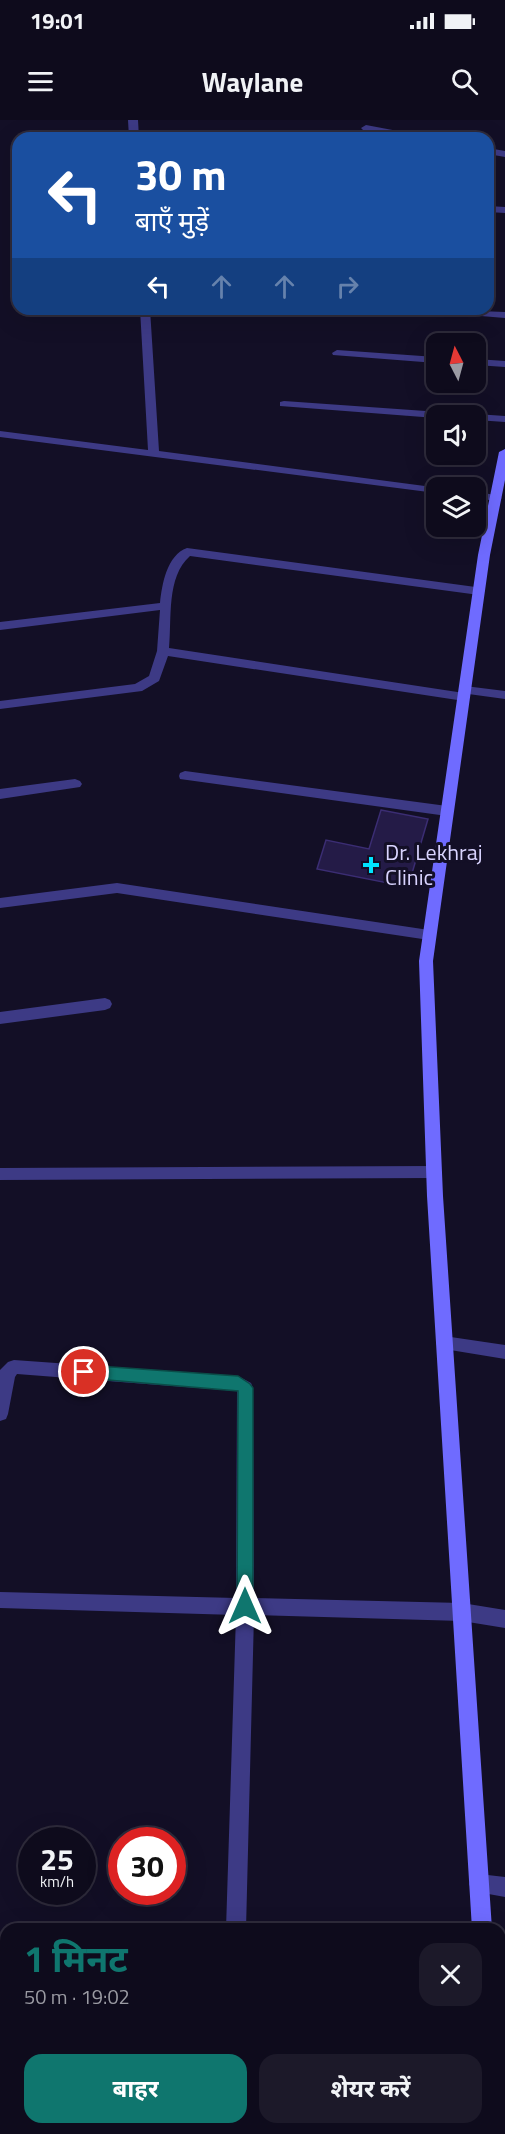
<!DOCTYPE html>
<html lang="hi">
<meta charset="utf-8">
<style>
:root{--surface:#0e0b1c;--page:#1c1929;--text:#f1f3f6;--muted:#9b9ba3;--line:#2e2b3b;--accent:#0f766e}
body{margin:0;font-family:"Titillium Web","Noto Sans Devanagari",sans-serif;background:var(--page);color:var(--text);height:100vh;display:flex;flex-direction:column;font-size:22px;white-space:nowrap}
*{box-sizing:border-box;margin:0}
p{font-size:20px;color:var(--muted)}
.icon{flex:none;width:33px;height:33px;fill:none;stroke:currentColor;stroke-width:2;stroke-linecap:round;stroke-linejoin:round}
.map{position:relative;flex:1;overflow:hidden}
.details{position:absolute;left:0px;top:1803px;width:506px;height:212px;display:flex;flex-direction:column;background:var(--surface);border-radius:18px 18px 0 0;box-shadow:0 6px 24px #0002,0 0 0 2px var(--line)}
.details>*{flex:none}
.top-card{position:absolute;left:12px;top:12px;width:482px;height:183px;border-radius:18px;box-shadow:0 6px 24px #0002,0 0 0 2px var(--line);background:#1a4fa0;color:#fff;overflow:hidden}
.needle{width:39px;rotate:354deg}
.controls{position:absolute;left:426px;top:213px;display:grid;gap:12px}
.controls a{display:grid;place-items:center;width:60px;height:60px;border-radius:12px;background:var(--surface);box-shadow:0 6px 24px #0002,0 0 0 2px var(--line);font-size:30px}
.speed{position:absolute;left:18px;top:1707px;display:flex;gap:12px;font-size:30px;font-weight:700;text-align:center}
.speed>*{display:grid;place-content:center;width:78px;height:78px;border-radius:50%;background:var(--surface);box-shadow:0 6px 24px #0002,0 0 0 2px var(--line);line-height:1}
.speed small{font-size:15px;font-weight:400}
.speed .limit{border:9px solid #d22;background:#fff;color:#111}
.pin{position:absolute;display:grid;place-items:center;width:51px;height:51px;color:#fff;margin:-26px;border:3px solid #fff;border-radius:50%;box-shadow:0 2px 6px #0007}
.me{position:absolute;width:66px;margin:-33px;rotate:0deg;stroke-linejoin:round;filter:drop-shadow(0 0 4px #0008)}
.turn{display:flex;align-items:center;gap:21px;height:126px;padding:0 24px;font-size:27px}
.turn .icon{width:78px;height:78px;stroke-width:2.5}
.turn b{display:block;font-size:42px;line-height:51px}
.lanes{display:flex;align-items:center;height:57px;padding:0 24px;background:#0003;justify-content:center;gap:30px;direction:ltr}
.lanes .off{opacity:.35}
.round{display:grid;place-items:center;flex:none;width:63px;height:63px;border-radius:18px;background:var(--page)}
.headline{display:flex;align-items:center;justify-content:space-between;height:102px;padding:0 24px}
h1{font-size:36px;font-weight:700;line-height:45px;color:var(--accent)}
.button{display:flex;gap:12px;margin-top:auto;padding:12px 24px}
.button a{flex:1;height:69px;border-radius:18px;background:var(--accent);color:#fff;font-size:24px;font-weight:700;line-height:69px;text-align:center}
.button a+a{background:var(--page);color:var(--text)}
.status{display:flex;justify-content:space-between;align-items:center;height:42px;padding:0 30px;background:var(--surface);direction:ltr}
.status svg{height:16px;fill:currentColor}
header{display:flex;justify-content:space-between;align-items:center;height:78px;padding:0 24px;background:var(--surface);font-size:27px;font-weight:700}
.map>svg:first-child{display:block}
.building{fill:#241b47;stroke:#3b2d73;stroke-width:1.5}
.lines{fill:none;stroke-linecap:round;stroke-linejoin:round}
.lane{fill:#3d3a85;fill-rule:evenodd}
.street{fill:#3d3a85;fill-rule:evenodd}
.secondary{fill:#6f6bff;fill-rule:evenodd}
.route{fill:#0f766e;stroke:#0a4d48;stroke-width:1.5}
.poi-dot{fill:#00e5ff;stroke:#130f26;stroke-width:2}
.labels{text-anchor:middle;dominant-baseline:central;stroke-width:6;stroke-linejoin:round;paint-order:stroke}
.poi-label{font-size:22px;fill:#d9d4ff;stroke:#130f26;text-anchor:start}
</style>
<div class="status"><b>19:01</b><svg viewBox="0 0 49 12"><path d="M0 12V9h3v3zM5 12V6h3v6zM10 12V3h3v9zM15 12V0h3v12zM26 1h20v11H26zM47 4h2v5h-2z"/></svg></div>
<header><svg class="icon" aria-label="menu" viewBox="0 0 24 24"><path d="M4 6h16M4 12h16M4 18h16"/></svg>Waylane<svg class="icon" aria-label="search" viewBox="0 0 24 24"><circle cx="10" cy="10" r="6"/><path d="M15 15l6 6"/></svg></header>
<div class="map">
<svg width="505" height="2014" viewBox="0 0 505 2014">
<rect width="100%" height="100%" fill="#130f26"/>
<!-- building -->
<path class="building" d="M381 690 428 699 408 767 317 749 326 720 369 729Z"/>
<g class="lines">
<!-- lane -->
<path class="lane" d="M465 566 505 571V579L461 573 459 570 461 567Z"/>
<!-- street -->
<path class="street" d="M128 0H138L139 18H129Z
M366 5 419 15 424 18H404L363 10 361 8Z
M488 28 505 31V37L488 34Z
M488 86 505 87V93L488 92Z
M140 189H150L159 331 440 368H436V373L0 317V311L148 330Z
M427 189 505 192V198L432 192Z
M337 230 436 237V243L333 235 332 233Z
M476 239 505 241V247L476 245Z
M284 281 454 293 459 296H436V298L280 286V282Z
M476 294 505 296V302L476 300V296H472Z
M476 372 496 375 502 378 496 381 476 378Z
M187 428 483 468 485 471 479 475 190 436C166 457 172 499 169 528L464 573 470 577 464 581 168 536 159 561 142 571 0 589V581L135 564 149 556 157 531 160 490 0 510V502L160 483C162 464 167 435 187 428Z
M185 651 447 686 454 691 447 696 180 659 179 656 180 653Z
M75 659 80 661 82 664 80 667 0 679V669Z
M117 763 429 810 436 815 429 820 117 773 0 788V778Z
M105 878 110 880 112 884 110 888 105 890 0 904V892Z
M434 1046 439 1048 442 1052 439 1056 434 1058 0 1060V1048Z
M444 1216 505 1225V1239L438 1228 436 1223 438 1218Z
M14 1240 238 1256 251 1263 253 1268 254 1478 462 1483 505 1490V1508L462 1501 254 1495 246 1809H226L236 1495 0 1488V1472L236 1478 237 1271 17 1254 15 1257 8 1294 6 1299 0 1301V1250L8 1242Z
M479 1754 505 1757V1777L472 1771 469 1764 472 1757Z
M220 2008H240V2014H220Z"/>
<!-- secondary -->
<path class="secondary" d="M505 329V360L490 435 433 841 443 1076 492 1809H472L427 1076 419 841 478 435 499 332Z
M500 1999 505 2007V2014H485V2008H500Z"/>
</g>
<!-- route -->
<path class="route" d="M84 1245 238 1256 250 1264 253 1268V1486L250 1492 245 1494 239 1492 237 1486 238 1271 84 1258 79 1256 77 1252 79 1247Z"/>
<!-- markers -->
<path class="poi-dot" d="M368 736h6v6h6v6h-6v6h-6v-6h-6v-6h6z"/>
<g class="labels">
<!-- poi labels -->
<g class="poi-label">
<text x="385" y="732">Dr. Lekhraj<tspan x="385" dy="25">Clinic</tspan></text>
</g>
</g>
</svg>
<div class="controls">
<a><svg class="needle" viewBox="-14 -14 28 28"><path d="M0-13l5 13h-10z" fill="#e53935"/><path d="M0 13l5-13h-10z" fill="#9b9ba3"/></svg></a>
<a><svg class="icon" aria-label="sound" viewBox="0 0 24 24"><path d="M4 9h4l5-4v14l-5-4H4zM17 9q2 3 0 6"/></svg></a>
<a><svg class="icon" aria-label="layers" viewBox="0 0 24 24"><path d="M12 4l9 5-9 5-9-5zM3 14l9 5 9-5"/></svg></a>
</div>
<div class="speed"><div>25<small>km/h</small></div><div class="limit">30</div></div>
<div class="pin" style="left:84px;top:1252px;background:#d93025"><svg class="icon" aria-label="arrive" viewBox="0 0 24 24"><path d="M6 21V4h12l-3 4 3 4H6"/></svg></div>
<svg class="me" style="left:245px;top:1486px" viewBox="-20 -20 40 40"><path d="M0-17L14 15 0 8-14 15z" fill="#0f766e" stroke="#fff" stroke-width="4"/></svg>
<div class="top-card">
<div class="turn"><svg class="icon" aria-label="left" viewBox="0 0 24 24"><path d="M17 20v-9H6M10 6l-5 5 5 5"/></svg><div><b>30 m</b>बाएँ मुड़ें</div></div>
<div class="lanes"><svg class="icon" aria-label="left" viewBox="0 0 24 24"><path d="M17 20v-9H6M10 6l-5 5 5 5"/></svg><svg class="icon off" aria-label="ahead" viewBox="0 0 24 24"><path d="M12 20V5M6 11l6-6 6 6"/></svg><svg class="icon off" aria-label="ahead" viewBox="0 0 24 24"><path d="M12 20V5M6 11l6-6 6 6"/></svg><svg class="icon off" aria-label="right" viewBox="0 0 24 24"><path d="M7 20v-9h11M14 6l5 5-5 5"/></svg></div>
</div>
<section class="details">
<div class="headline"><div><h1>1 मिनट</h1><p>50 m · 19:02</p></div><a class="round"><svg class="icon" aria-label="close" viewBox="0 0 24 24"><path d="M6 6l12 12M18 6L6 18"/></svg></a></div>
<div class="button"><a>बाहर</a><a>शेयर करें</a></div>
</section>
</div>
